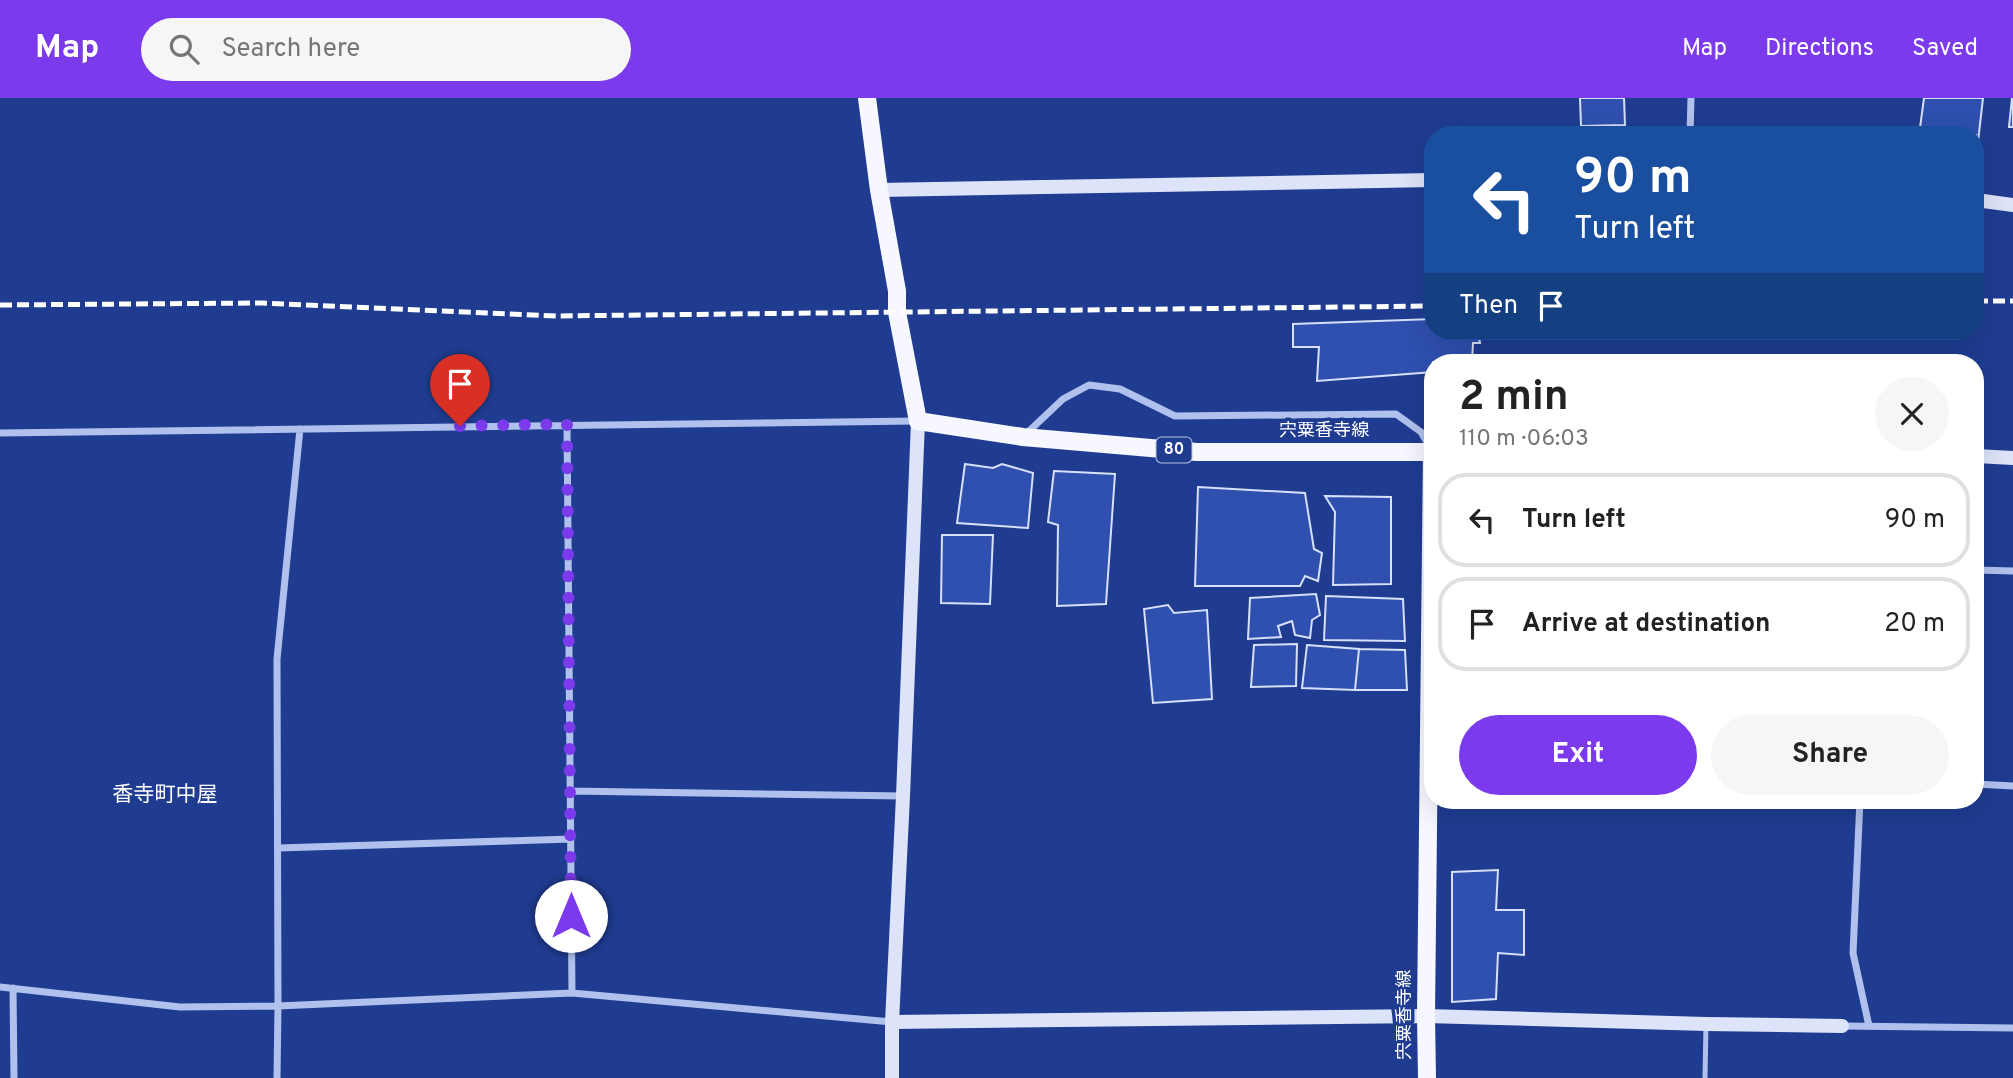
<!DOCTYPE html>
<meta charset="utf-8">
<style>
:root{--surface:#fff;--page:#f6f6f6;--text:#222;--muted:#767676;--line:#e0e0e0;--accent:#7c3aed}
body{margin:0;font-family:Overpass,"Noto Sans JP",sans-serif;background:var(--page);color:var(--text);height:100vh;display:flex;flex-direction:column;font-size:26px;white-space:nowrap}
*{box-sizing:border-box;margin:0}
p{font-size:23px;color:var(--muted)}
.icon{flex:none;width:38px;height:38px;fill:none;stroke:currentColor;stroke-width:2;stroke-linecap:round;stroke-linejoin:round}
.map{position:relative;flex:1;overflow:hidden}
.panel{position:absolute;left:1424px;top:256px;width:560px;height:455px;display:flex;flex-direction:column;background:var(--surface);border-radius:28px;box-shadow:0 7px 28px #0002}
.panel>*{flex:none}
.guide{position:absolute;left:1424px;top:28px;width:560px;height:214px;border-radius:28px;box-shadow:0 7px 28px #0002;background:#1a4fa0;color:#fff;overflow:hidden}
.pin{position:absolute;display:grid;place-items:center;width:60px;height:60px;color:#fff;margin:-72px -30px;border-radius:50% 50% 50% 0;rotate:-45deg;box-shadow:0 0 7px #0007}
.pin .icon{rotate:45deg}
.me{position:absolute;width:77px;margin:-38px;rotate:0deg;stroke-linejoin:round;filter:drop-shadow(0 0 5px #0008)}
.turn{display:flex;align-items:center;gap:24px;height:147px;padding:0 35px;font-size:32px}
.turn .icon{width:91px;height:91px;stroke-width:2.5}
.turn b{display:block;font-size:49px;line-height:60px}
.then{display:flex;align-items:center;height:66px;padding:0 35px;background:#0003;gap:14px;font-size:26px}
.round{display:grid;place-items:center;flex:none;width:74px;height:74px;border-radius:37px;background:var(--page)}
.overview{display:flex;align-items:center;justify-content:space-between;height:119px;padding:0 35px}
h1{font-size:42px;font-weight:700;line-height:52px}
.cta{display:flex;gap:14px;margin-top:auto;padding:14px 35px}
.cta a{flex:1;height:80px;border-radius:42px;background:var(--accent);color:#fff;font-size:28px;font-weight:700;line-height:80px;text-align:center}
.cta a+a{background:var(--page);color:var(--text)}
ul{padding:0;list-style:none}
li{display:flex;align-items:center;gap:21px;height:94px;margin:0 14px 10px;padding:0 21px;border:4px solid var(--line);border-radius:28px}
li div{flex:1}
li b{display:block;font-size:26px}
li em{font-style:normal}
header{display:flex;align-items:center;gap:42px;box-sizing:border-box;height:98px;padding:0 35px;background:var(--accent);color:#fff}
header strong{font-size:33px}
nav{display:flex;gap:38px;margin-inline-start:auto;font-size:24px}
.search{width:490px;height:63px;background:var(--page);display:flex;align-items:center;gap:18px;box-sizing:border-box;padding:0 24px;border-radius:38px;color:var(--muted);font-size:26px}
.map>svg:first-child{display:block}
.building{fill:#2f50af;stroke:#d6e0fa;stroke-width:2}
.lines{fill:none;stroke-linecap:round;stroke-linejoin:round}
.lane{stroke:#b0c1ed;stroke-width:5}
.street{stroke:#b0c1ed;stroke-width:7}
.secondary{stroke:#dde4fa;stroke-width:14}
.primary{stroke:#f7f8ff;stroke-width:18}
.rail{stroke:#fff;stroke-width:5;stroke-dasharray:12 5;stroke-linecap:butt}
.route{stroke:#7c3aed;stroke-width:12;stroke-dasharray:0 21.6}
.labels{text-anchor:middle;dominant-baseline:central;stroke-width:7;stroke-linejoin:round;paint-order:stroke}
.shield{fill:#1f3c91;stroke:#bcc4de;stroke-width:2}
.shield-label{font-size:16px;font-weight:bold;fill:#fff}
.street-label{font-size:18px;fill:#fff;stroke:#1f3c91}
.quarter-label{font-size:21px;fill:#fff;stroke:#1f3c91}
</style>
<header>
<strong>Map</strong>
<div class="search"><svg class="icon" aria-label="search" viewBox="0 0 24 24"><circle cx="10" cy="10" r="6"/><path d="M15 15l6 6"/></svg>Search here</div>
<nav><a>Map</a><a>Directions</a><a>Saved</a></nav>
</header>
<div class="map">
<svg width="2013" height="980" viewBox="0 0 2013 980">
<rect width="100%" height="100%" fill="#1f3c91"/>
<!-- building -->
<path class="building" d="M1580 0H1624L1625 27 1581 28Z
M1924 0H1983L1978 44H1976V37H1919Z
M2012 0H2013V29H2009Z
M1431 151H1433V182H1432Z
M1433 221V233H1478L1480 245H1473L1472 264H1433V274L1317 283 1319 249H1293V226Z
M965 366 993 370 1002 366 1033 375 1028 430 957 425Z
M1054 373 1115 376 1106 506 1057 508 1058 427 1048 424Z
M1198 389 1305 395 1314 451 1322 455 1318 483 1305 478 1300 488H1195Z
M1325 398 1391 399V486L1333 487 1335 414Z
M942 437H993L990 506 941 505Z
M1316 496 1320 517 1312 522 1310 540 1295 537 1292 523 1278 528 1281 539 1248 541 1250 500Z
M1326 498 1403 501 1405 543 1324 542Z
M1168 507 1174 515 1207 512 1212 601 1153 605 1144 511Z
M1297 546 1296 588 1251 589 1254 547Z
M1307 547 1359 551 1355 592 1302 590Z
M1359 551 1405 552 1407 592H1355Z
M1498 772 1496 812H1524V857L1498 855 1496 901 1452 904V774Z"/>
<g class="lines">
<!-- lane -->
<path class="lane" d="M1705 980 1706 926"/>
<!-- street -->
<path class="street" d="M1690 37 1691 0
M567 326 572 895
M0 335 916 323
M1027 335 1063 301 1089 287 1120 291 1175 318 1396 316 1421 334 1432 353
M1976 472 2013 473
M1976 686 2013 688
M570 693 903 698
M1860 702 1853 855 1869 928
M278 750 571 741
M0 889 180 909 278 908 572 895 892 924
M13 890 14 980
M1842 928 2013 930
M277 980 278 908 277 561 300 331"/>
<!-- secondary -->
<path class="secondary" d="M879 92 1433 82
M1976 102 2013 107
M1976 358 2013 360
M892 924 1426 918 1706 926 1842 928
M892 980V924L903 698 918 323"/>
<!-- primary -->
<path class="primary" d="M867 0 879 92 897 193V214L918 323 1023 339 1197 354H1432L1426 918 1427 980"/>
<!-- rail -->
<path class="rail" d="M1976 203H2013
M0 207 262 205 556 218 1433 208"/>
</g>
<g class="lines">
<!-- route -->
<path class="route" d="M460 328 567 326 571 818"/>
</g>
<g class="labels">
<!-- shield labels -->
<rect class="shield" x="1156.5" y="339.5" width="35" height="25" rx="5"/>
<g class="shield-label">
<text x="1174" y="352">80</text>
</g>
<!-- street labels -->
<g class="street-label">
<text x="1324" y="333">宍粟香寺線</text>
<text transform="translate(1405 917) rotate(-90)">宍粟香寺線</text>
</g>
<!-- quarter labels -->
<g class="quarter-label">
<text x="165" y="697">香寺町中屋</text>
</g>
</g>
</svg>
<div class="pin" style="left:460px;top:328px;background:#d93025"><svg class="icon" aria-label="arrive" viewBox="0 0 24 24"><path d="M6 21V4h12l-3 4 3 4H6"/></svg></div>
<svg class="me" style="left:571px;top:818px" viewBox="-20 -20 40 40"><circle r="19" fill="#fff"/><path d="M0-13L10 11 0 6-10 11z" fill="#7c3aed"/></svg>
<div class="guide">
<div class="turn"><svg class="icon" aria-label="left" viewBox="0 0 24 24"><path d="M17 20v-9H6M10 6l-5 5 5 5"/></svg><div><b>90 m</b>Turn left</div></div>
<div class="then">Then<svg class="icon" aria-label="arrive" viewBox="0 0 24 24"><path d="M6 21V4h12l-3 4 3 4H6"/></svg></div>
</div>
<section class="panel">
<div class="overview"><div><h1>2 min</h1><p>110 m · 06:03</p></div><a class="round"><svg class="icon" aria-label="close" viewBox="0 0 24 24"><path d="M6 6l12 12M18 6L6 18"/></svg></a></div>
<ul>
<li><svg class="icon" aria-label="left" viewBox="0 0 24 24"><path d="M17 20v-9H6M10 6l-5 5 5 5"/></svg><div><b>Turn left</b></div><em>90 m</em></li>
<li><svg class="icon" aria-label="arrive" viewBox="0 0 24 24"><path d="M6 21V4h12l-3 4 3 4H6"/></svg><div><b>Arrive at destination</b></div><em>20 m</em></li>
</ul>
<div class="cta"><a>Exit</a><a>Share</a></div>
</section>
</div>
